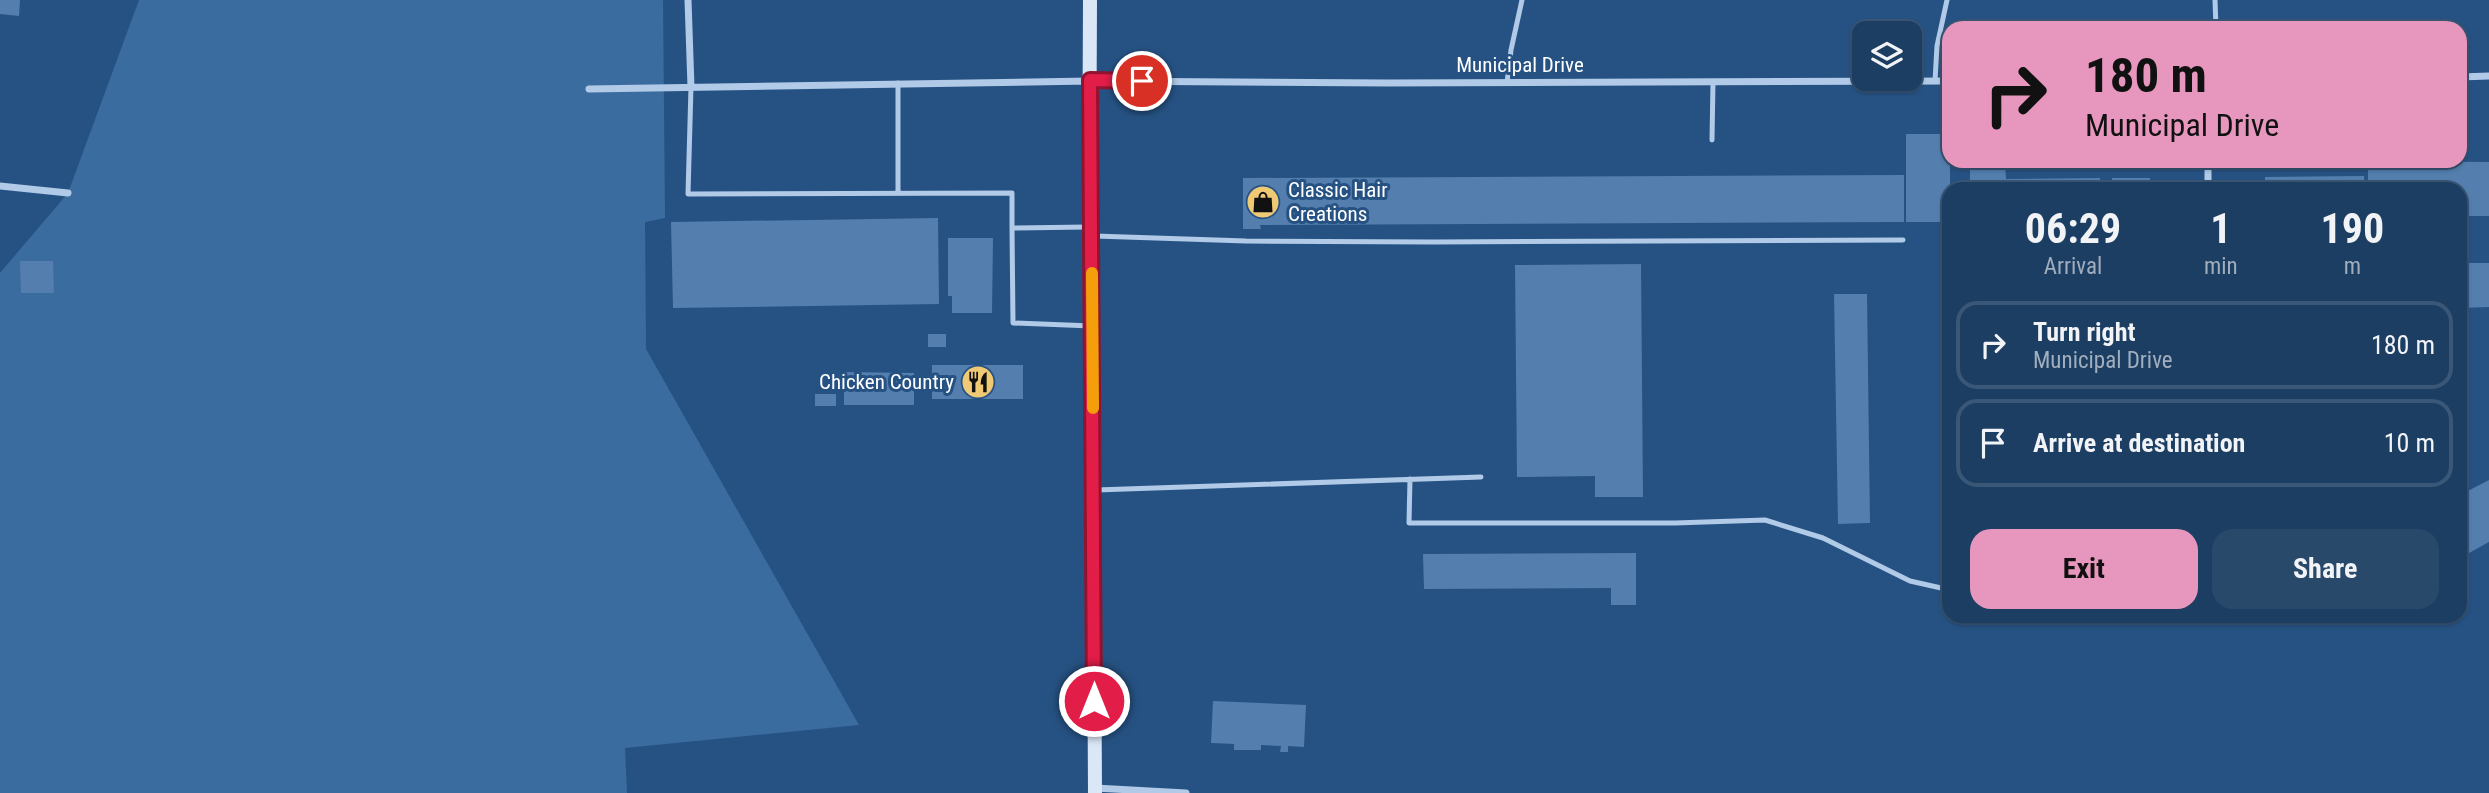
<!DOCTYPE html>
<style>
:root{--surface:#1c3e62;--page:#29496b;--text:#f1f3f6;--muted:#a0aebe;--line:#3a5777;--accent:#e797bd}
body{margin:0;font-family:"Roboto Condensed",sans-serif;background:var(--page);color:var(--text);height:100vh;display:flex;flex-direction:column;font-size:26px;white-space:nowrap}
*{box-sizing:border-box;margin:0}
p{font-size:23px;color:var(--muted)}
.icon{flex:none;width:38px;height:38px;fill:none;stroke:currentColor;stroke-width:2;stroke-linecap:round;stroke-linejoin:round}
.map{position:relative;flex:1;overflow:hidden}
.details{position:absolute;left:1942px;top:182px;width:525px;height:441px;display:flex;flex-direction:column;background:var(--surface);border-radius:21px;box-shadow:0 2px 5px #0004,0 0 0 2px var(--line)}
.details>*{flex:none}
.top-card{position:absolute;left:1942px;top:21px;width:525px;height:147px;border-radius:21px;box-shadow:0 2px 5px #0004,0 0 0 2px var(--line);background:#e797bd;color:#111;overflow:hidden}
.tools{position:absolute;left:1852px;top:21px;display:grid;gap:14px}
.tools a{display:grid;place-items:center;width:70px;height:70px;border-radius:14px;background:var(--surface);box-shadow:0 2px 5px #0004,0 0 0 2px var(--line);font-size:35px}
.pin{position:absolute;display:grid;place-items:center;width:60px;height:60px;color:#fff;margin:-30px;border:4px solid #fff;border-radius:50%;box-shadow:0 2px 7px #0007}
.me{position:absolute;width:77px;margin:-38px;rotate:0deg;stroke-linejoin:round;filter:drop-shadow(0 0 5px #0008)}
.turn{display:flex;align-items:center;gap:24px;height:147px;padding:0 28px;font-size:32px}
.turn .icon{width:91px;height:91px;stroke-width:2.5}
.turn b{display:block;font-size:49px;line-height:60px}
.eta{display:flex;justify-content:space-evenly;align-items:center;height:119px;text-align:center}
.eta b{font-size:42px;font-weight:700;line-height:49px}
.primary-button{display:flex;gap:14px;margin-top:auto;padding:14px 28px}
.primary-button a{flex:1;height:80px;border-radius:21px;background:var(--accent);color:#111;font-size:28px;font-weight:700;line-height:80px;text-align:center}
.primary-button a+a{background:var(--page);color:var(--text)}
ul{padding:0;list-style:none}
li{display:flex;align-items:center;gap:21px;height:88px;margin:0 14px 10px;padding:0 14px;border:4px solid var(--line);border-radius:21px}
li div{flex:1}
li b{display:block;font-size:26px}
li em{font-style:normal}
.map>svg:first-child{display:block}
.green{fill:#3b6ca0}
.building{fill:#537ead}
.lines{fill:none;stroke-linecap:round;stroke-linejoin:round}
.service{stroke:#b0cae7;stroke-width:5}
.minor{stroke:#b0cae7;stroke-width:7}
.secondary{stroke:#d9e7f6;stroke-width:14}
.route-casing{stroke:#92132f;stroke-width:18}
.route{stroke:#e11d48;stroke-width:12}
.slow{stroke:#f59e0b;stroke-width:12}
.labels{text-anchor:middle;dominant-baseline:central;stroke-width:6;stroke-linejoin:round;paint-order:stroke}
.street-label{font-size:21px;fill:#fff;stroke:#265283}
.poi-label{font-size:21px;fill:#fff;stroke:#265283;text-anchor:start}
</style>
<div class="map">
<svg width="2489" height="793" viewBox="0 0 2489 793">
<rect width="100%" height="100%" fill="#265283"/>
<!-- green -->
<path class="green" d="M139 0H663L665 218 645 222 646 349 859 725 625 748 627 793H0V273L68 193Z"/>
<!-- building -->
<path class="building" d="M0 0H20L19 16 0 14Z
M1906 134H1950V222H1906Z
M2368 161 2489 162V216H2460V189H2368Z
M1970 164H2005L2006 179 2100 178V189H1970Z
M1904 175V222L1260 225 1261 229H1243V178Z
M2364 176 2365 189H2265V177Z
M2112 178H2150V189H2112Z
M938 218 939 304 673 308 671 222Z
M948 238H993L992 313H952V296H948Z
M20 261H53L54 293H21Z
M2460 263H2489V307L2460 308Z
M1641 264 1643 497H1595V476L1517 477 1515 265Z
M1834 294H1867L1870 523 1838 524Z
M928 334H946V347H928Z
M932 365H1023V399H932Z
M844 372 914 373V405H844Z
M815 394H836V406H815Z
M2489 480V542L2460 558V495Z
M1636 553V605H1611V588L1424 589 1423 554Z
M2235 616H2279V621L2235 620Z
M1213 701 1306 705 1304 747 1288 746V752H1280L1281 746 1261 745V750H1234V744L1211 743Z"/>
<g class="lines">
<!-- service -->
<path class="service" d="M2215 0 2216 28
M1935 81 1937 46 1947 0
M898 83V192
M1507 83 1511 50 1522 0
M691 87 688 194 1012 193V228
M1712 140 1713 82
M1087 227 1012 228 1013 323 1092 326
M1095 236 1246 241 1434 242 1903 240
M1410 479 1409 523H1675L1765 520 1823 538 1910 581 1950 590
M1096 490 1481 477"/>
<!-- minor -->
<path class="minor" d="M688 0 691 87
M2460 77 2489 76
M589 89 1090 81 1388 83 1950 81
M2208 161V189
M0 186 68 193
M1095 788 1186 793"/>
<!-- secondary -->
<path class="secondary" d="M1090 0 1089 227 1092 236 1095 793"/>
</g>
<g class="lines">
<defs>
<path id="route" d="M1094 701 1090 80 1142 81"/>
</defs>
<!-- route casing -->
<use href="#route" class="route-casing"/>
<!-- route -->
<use href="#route" class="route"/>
<!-- slow -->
<path class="slow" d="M1092 273 1093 408"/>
</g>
<!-- icons -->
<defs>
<symbol id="shop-disc" viewBox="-11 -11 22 22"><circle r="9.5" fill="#f0c975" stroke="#265283"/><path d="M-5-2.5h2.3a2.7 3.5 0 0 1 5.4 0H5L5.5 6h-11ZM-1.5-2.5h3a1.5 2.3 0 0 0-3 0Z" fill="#111"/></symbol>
<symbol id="restaurant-disc" viewBox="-11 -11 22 22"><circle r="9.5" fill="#f0c975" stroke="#265283"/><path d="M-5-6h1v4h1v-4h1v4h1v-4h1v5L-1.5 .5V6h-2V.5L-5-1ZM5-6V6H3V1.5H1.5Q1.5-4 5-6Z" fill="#111"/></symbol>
</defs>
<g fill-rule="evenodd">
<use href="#shop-disc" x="1244" y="183" width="38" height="38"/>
<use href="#restaurant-disc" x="959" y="363" width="38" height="38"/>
</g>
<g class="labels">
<!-- street labels -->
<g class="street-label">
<text x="1520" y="65">Municipal Drive</text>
</g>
<!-- poi labels -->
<g class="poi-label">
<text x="1288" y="190">Classic Hair<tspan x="1288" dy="24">Creations</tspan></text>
<text x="954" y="382" text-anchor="end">Chicken Country</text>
</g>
</g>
</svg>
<div class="tools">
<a><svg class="icon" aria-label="layers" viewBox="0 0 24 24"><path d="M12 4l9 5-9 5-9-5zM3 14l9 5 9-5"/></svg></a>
</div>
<div class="pin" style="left:1142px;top:81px;background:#d93025"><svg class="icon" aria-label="arrive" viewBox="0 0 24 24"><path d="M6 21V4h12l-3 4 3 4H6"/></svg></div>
<svg class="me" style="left:1094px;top:701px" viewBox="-20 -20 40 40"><circle r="17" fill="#e11d48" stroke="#fff" stroke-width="3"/><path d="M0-11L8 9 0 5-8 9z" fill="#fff"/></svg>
<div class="top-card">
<div class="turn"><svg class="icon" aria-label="right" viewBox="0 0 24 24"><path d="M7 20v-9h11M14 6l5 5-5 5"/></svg><div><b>180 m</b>Municipal Drive</div></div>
</div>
<section class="details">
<div class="eta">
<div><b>06:29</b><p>Arrival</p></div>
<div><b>1</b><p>min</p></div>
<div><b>190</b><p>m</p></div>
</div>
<ul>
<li><svg class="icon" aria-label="right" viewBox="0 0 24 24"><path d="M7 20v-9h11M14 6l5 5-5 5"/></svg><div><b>Turn right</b><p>Municipal Drive</p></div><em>180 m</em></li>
<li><svg class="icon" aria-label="arrive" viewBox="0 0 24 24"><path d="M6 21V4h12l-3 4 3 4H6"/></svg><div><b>Arrive at destination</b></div><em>10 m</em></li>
</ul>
<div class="primary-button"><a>Exit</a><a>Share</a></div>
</section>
</div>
